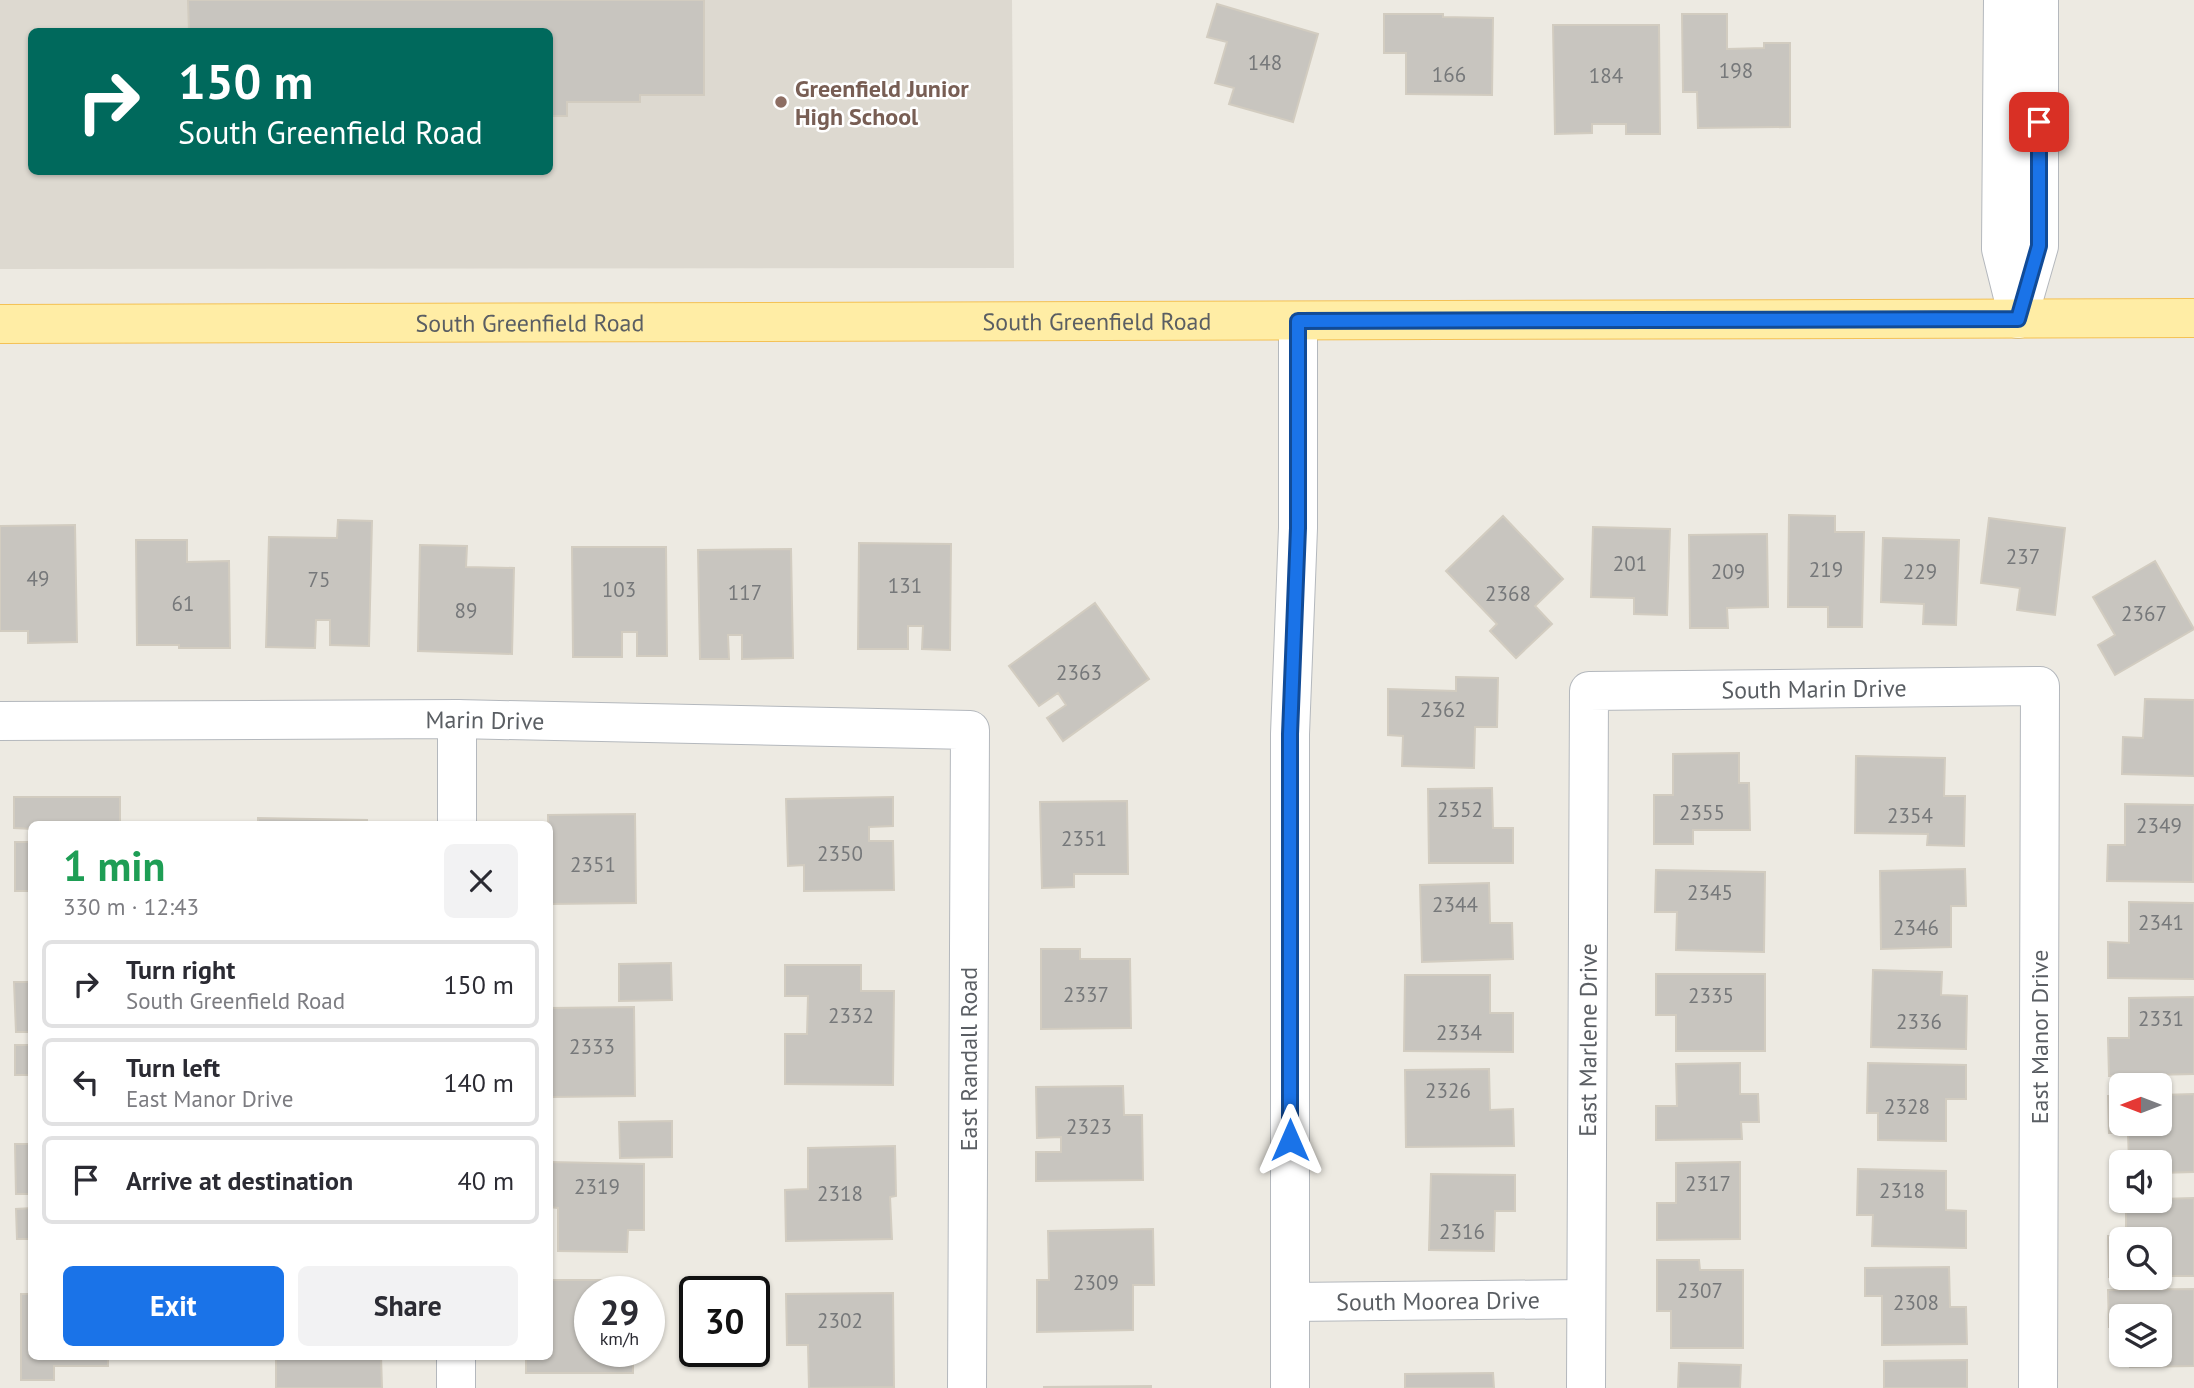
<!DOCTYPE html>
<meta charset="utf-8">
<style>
:root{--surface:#fff;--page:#f2f2f3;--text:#2b2b33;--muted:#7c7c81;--line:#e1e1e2;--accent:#1a73e8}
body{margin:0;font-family:"PT Sans",sans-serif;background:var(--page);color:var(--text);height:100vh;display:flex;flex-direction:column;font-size:26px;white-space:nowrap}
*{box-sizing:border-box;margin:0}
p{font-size:23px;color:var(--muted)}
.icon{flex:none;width:38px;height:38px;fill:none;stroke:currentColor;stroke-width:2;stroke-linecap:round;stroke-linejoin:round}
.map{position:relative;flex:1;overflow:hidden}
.panel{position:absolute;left:28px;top:821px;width:525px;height:539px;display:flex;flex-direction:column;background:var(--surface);border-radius:10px;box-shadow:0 2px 5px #0004}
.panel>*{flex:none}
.banner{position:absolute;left:28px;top:28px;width:525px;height:147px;border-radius:10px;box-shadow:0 2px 5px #0004;background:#00695c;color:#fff;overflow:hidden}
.needle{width:46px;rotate:270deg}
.fabs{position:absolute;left:2109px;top:1073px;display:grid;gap:14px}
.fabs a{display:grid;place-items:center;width:63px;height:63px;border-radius:10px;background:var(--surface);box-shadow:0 2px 5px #0004;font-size:35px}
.speed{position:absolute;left:574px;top:1276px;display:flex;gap:14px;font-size:35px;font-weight:700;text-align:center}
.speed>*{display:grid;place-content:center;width:91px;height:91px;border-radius:50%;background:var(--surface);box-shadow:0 2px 5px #0004;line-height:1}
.speed small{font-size:18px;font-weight:400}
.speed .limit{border:4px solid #111;border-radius:10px;background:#fff;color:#111}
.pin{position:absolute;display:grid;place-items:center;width:60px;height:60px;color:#fff;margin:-30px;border-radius:14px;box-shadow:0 4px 10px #0006}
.me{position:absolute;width:77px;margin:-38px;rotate:0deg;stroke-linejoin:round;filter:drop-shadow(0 0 5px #0008)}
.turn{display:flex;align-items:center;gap:24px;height:147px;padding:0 35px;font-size:32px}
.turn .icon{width:91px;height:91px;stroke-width:2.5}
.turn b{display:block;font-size:49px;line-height:60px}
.round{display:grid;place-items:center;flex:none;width:74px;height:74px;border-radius:10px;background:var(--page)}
.overview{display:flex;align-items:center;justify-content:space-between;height:119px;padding:0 35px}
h1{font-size:42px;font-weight:800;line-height:52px;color:#1e9e55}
.button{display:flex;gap:14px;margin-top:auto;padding:14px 35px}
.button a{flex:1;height:80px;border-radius:10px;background:var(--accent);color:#fff;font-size:28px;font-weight:800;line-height:80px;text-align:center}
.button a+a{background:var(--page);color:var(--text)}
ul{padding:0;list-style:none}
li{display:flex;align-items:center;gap:21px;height:88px;margin:0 14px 10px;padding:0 21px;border:4px solid var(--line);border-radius:10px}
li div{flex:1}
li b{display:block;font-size:26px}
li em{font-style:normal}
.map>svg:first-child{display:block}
.education{fill:#ddd9d0;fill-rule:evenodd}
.building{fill:#c8c5bf;stroke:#d2ccc0;stroke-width:2}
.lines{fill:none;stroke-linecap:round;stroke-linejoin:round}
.minor-casing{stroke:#b4b8bd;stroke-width:40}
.major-casing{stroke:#f4c154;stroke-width:40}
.minor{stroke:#fff;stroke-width:38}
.major{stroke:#ffeda5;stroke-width:38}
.route-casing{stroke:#114b97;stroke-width:18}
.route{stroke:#1a73e8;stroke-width:12}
.education-dot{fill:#8d6e63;stroke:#fff;stroke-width:2.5}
.labels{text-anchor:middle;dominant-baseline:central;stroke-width:5;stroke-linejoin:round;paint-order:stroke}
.number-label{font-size:21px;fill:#76787a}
.education-label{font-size:24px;font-weight:bold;fill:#785e54;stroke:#fff;text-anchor:start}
.street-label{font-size:24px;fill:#5a5e63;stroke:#fff}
</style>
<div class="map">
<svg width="2194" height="1388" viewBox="0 0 2194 1388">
<rect width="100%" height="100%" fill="#edeae2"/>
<!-- education -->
<path class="education" d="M0 0H1012L1014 268 0 269ZM32 32H550V172H32Z"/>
<!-- building -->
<path class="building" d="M188 0H704V95H640V102H567V116H550V32H189Z
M1217 4 1318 34 1293 122 1229 104 1234 88 1215 83 1227 42 1207 37Z
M1384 14H1443V17L1493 18 1492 95 1406 94V53H1384Z
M1682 14H1727V49L1764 48V43H1790V127L1698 128 1697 92H1683Z
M1553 25H1659L1660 134H1626V124H1592V133L1555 134Z
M1789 515 1835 516V532H1864L1862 627H1828V607H1788Z
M1503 516 1563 579 1535 606 1552 624 1516 658 1490 631 1497 624 1446 571Z
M1989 518 2065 528 2055 615 2017 610 2020 588 1981 583Z
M338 520 372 521 369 646 330 645V620H316L315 648 266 647 269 537 337 538Z
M75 525 77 642 28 643V631H0V526Z
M1593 527 1670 529 1667 615 1634 614V598L1591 597Z
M1767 534 1768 607 1727 608 1728 628H1690L1689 535Z
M1883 538 1959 540 1956 625 1923 624 1924 604 1881 602Z
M136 540H187V562L229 561 230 648H179V645H137Z
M859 543 951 544 950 650 922 649 923 626H908V649H858Z
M420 545 467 546 466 567 514 568 512 654 418 651Z
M572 547H666L667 656H637V632H622V657H573Z
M791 549 793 658 742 659V635H728L729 659H700L698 550Z
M2155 561 2194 629 2115 675 2098 645 2115 635 2093 597Z
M1095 603 1149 679 1063 741 1047 718 1066 705 1058 693 1039 706 1009 666Z
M1456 677 1498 678 1497 727H1475L1474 768 1402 766 1403 736 1388 735V689L1456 691Z
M2145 699 2194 700V776L2122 774 2123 737 2143 738Z
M1739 753V783H1749L1750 830H1693V844H1654V795H1673V754Z
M1856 756 1945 758 1944 796H1965L1964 846 1927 845 1928 834 1855 833Z
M1492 788 1493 828H1513V863H1429L1428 789Z
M14 797H120V824H32V829L14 828Z
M893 797V826L869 827V841H893L894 890 804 891V865L788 866 786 799Z
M1127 801 1128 874H1074V887L1042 888 1040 802Z
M2125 804 2194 805 2193 882 2107 881 2108 845H2125Z
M635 814 636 903 550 904 548 815Z
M258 818 367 820V824H258Z
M15 842H32V891H15Z
M1965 869 1966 906H1951V947L1881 949 1880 871Z
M1656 870 1765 872 1764 952 1676 950 1677 912H1655Z
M1489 883 1490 923H1512L1513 959 1422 962 1420 885Z
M2129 902 2194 903V979L2108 978V942L2129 943Z
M1041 949H1080V959H1130L1131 1028 1041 1029Z
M671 963 672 1000 619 1001V964Z
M785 965H861V991H894L893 1085 785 1084V1034H807L808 996H785Z
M1873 970 1942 972 1941 995 1967 996 1966 1049 1871 1047Z
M1656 974H1765V1051H1676V1015H1656Z
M1405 975H1490V1013H1513V1052L1404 1051Z
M14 982H32V1032H16Z
M2194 997V1074L2109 1076 2108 1038H2129V998Z
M634 1007 635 1096 550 1097V1008Z
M15 1045H32V1075H15Z
M1740 1063V1094H1758L1759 1122H1741L1742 1139 1656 1140V1106H1677L1676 1064Z
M1868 1063 1966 1065V1099H1946V1141L1878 1140V1113H1867Z
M1489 1069 1490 1110 1513 1109 1514 1146 1406 1147 1405 1070Z
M1123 1086 1124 1115H1142L1143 1180 1036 1181V1152H1061V1137L1037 1138 1036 1087Z
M2194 1094V1172L2160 1173V1162H2129L2128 1133H2109L2108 1096H2121V1124H2160V1095Z
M672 1121V1157L620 1158 619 1122Z
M15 1144H32V1194H16Z
M895 1146 896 1196 890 1197 892 1239 786 1241 785 1190 808 1189V1148Z
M550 1162 644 1164V1230H628L627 1252 558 1251V1208L550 1207Z
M1740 1162V1239L1657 1240V1203H1676V1163Z
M1858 1169 1946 1171V1210L1966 1211V1248L1872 1246 1873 1215H1857Z
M1431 1174 1515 1175V1211H1495L1494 1251 1429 1250Z
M2194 1198V1276H2160V1239H2121V1277H2109L2108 1236H2126V1200Z
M32 1208V1239H17L16 1209Z
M1153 1229 1154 1285H1133V1330L1037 1332V1280H1049L1048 1231Z
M1657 1260H1699L1700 1270H1743V1348H1671V1311H1657Z
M1949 1267 1950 1307H1966L1967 1344 1882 1345V1296H1865V1268Z
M550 1280H633V1292H590V1351H633V1373H526V1356H550Z
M2194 1289V1366L2130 1367V1354H2160V1316H2121V1327H2109L2108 1290Z
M893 1293 894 1387 809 1388 808 1345H787L786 1294Z
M21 1294H32V1356H108V1366H54V1380H21Z
M276 1356H381L382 1388H276Z
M1967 1360V1388H1884V1361Z
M1679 1363 1741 1365 1740 1388H1678Z
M1493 1373 1494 1388H1405V1374Z
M1151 1386V1388L1043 1387Z"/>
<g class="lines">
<defs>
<g id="minor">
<path d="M2003 0 2001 249 2018 317"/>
<path d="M2018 319 2039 246V0"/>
<path id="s1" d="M0 721 457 719 970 730 967 1388"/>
<path d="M457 824V719"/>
<path id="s2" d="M1291 1302 1586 1299"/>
<path d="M456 1388V1356"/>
<path d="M1290 1388V734L1298 528V321"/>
<path id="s3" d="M1586 1388 1589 691 2040 686 2038 1388"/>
</g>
<g id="major">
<path id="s4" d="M0 324 2194 318"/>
</g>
</defs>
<!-- minor casing -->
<use href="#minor" class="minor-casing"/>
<!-- major casing -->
<use href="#major" class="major-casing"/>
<!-- minor -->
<use href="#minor" class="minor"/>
<!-- major -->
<use href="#major" class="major"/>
</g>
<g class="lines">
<defs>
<path id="route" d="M1290 1140V734L1298 528V321L2018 319 2039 246V122"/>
</defs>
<!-- route casing -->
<use href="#route" class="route-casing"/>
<!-- route -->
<use href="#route" class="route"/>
</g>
<!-- markers -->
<circle class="education-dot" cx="781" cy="102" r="7"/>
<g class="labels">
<!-- number labels -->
<g class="number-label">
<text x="1265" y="62">148</text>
<text x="1736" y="70">198</text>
<text x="1449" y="74">166</text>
<text x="1606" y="75">184</text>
<text x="2023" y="556">237</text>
<text x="1630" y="563">201</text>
<text x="1826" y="569">219</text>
<text x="1728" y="571">209</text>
<text x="1920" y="571">229</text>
<text x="38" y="578">49</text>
<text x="319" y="579">75</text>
<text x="905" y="585">131</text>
<text x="619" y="589">103</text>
<text x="745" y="592">117</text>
<text x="1508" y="593">2368</text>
<text x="183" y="603">61</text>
<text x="466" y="610">89</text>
<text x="2144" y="613">2367</text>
<text x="1079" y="672">2363</text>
<text x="1443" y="709">2362</text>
<text x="1460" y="809">2352</text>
<text x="1702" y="812">2355</text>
<text x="1910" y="815">2354</text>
<text x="2159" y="825">2349</text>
<text x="1084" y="838">2351</text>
<text x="840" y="853">2350</text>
<text x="593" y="864">2351</text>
<text x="1710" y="892">2345</text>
<text x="1455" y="904">2344</text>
<text x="2161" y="922">2341</text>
<text x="1916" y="927">2346</text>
<text x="1086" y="994">2337</text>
<text x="1711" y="995">2335</text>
<text x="851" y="1015">2332</text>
<text x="2161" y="1018">2331</text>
<text x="1919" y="1021">2336</text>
<text x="1459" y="1032">2334</text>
<text x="592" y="1046">2333</text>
<text x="1448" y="1090">2326</text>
<text x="1907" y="1106">2328</text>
<text x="1089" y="1126">2323</text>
<text x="1708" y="1183">2317</text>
<text x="597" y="1186">2319</text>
<text x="1902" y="1190">2318</text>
<text x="840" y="1193">2318</text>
<text x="1462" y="1231">2316</text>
<text x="1096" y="1282">2309</text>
<text x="1700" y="1290">2307</text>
<text x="1916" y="1302">2308</text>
<text x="840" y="1320">2302</text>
</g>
<!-- education labels -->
<g class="education-label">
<text x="795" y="88">Greenfield Junior<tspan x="795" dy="28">High School</tspan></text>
</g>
<!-- street labels -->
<g class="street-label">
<text stroke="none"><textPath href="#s4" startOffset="1097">South Greenfield Road</textPath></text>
<text stroke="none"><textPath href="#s4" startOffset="530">South Greenfield Road</textPath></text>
<text stroke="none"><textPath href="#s3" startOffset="922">South Marin Drive</textPath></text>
<text stroke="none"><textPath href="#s1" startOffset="485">Marin Drive</textPath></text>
<text transform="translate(2039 1037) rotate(-90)">East Manor Drive</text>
<text stroke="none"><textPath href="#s3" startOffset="348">East Marlene Drive</textPath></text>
<text transform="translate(968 1059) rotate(-90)">East Randall Road</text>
<text stroke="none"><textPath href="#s2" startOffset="147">South Moorea Drive</textPath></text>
</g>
</g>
</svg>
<div class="fabs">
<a><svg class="needle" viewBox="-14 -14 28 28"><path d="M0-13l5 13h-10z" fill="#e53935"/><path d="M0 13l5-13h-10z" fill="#7c7c81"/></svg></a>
<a><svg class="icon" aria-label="sound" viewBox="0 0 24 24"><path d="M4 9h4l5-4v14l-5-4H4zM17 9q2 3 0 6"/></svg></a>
<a><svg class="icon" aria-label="search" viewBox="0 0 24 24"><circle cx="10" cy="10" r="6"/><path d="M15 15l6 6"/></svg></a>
<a><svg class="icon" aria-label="layers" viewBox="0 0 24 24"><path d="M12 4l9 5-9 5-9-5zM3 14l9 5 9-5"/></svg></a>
</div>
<div class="speed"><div>29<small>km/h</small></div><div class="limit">30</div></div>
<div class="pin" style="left:2039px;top:122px;background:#d93025"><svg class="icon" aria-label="arrive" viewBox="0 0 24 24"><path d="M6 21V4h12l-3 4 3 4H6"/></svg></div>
<svg class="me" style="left:1290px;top:1140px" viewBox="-20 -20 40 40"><path d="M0-17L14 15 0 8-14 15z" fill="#1a73e8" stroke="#fff" stroke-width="4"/></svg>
<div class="banner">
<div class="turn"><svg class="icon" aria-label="right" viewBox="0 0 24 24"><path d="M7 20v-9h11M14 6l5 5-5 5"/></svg><div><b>150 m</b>South Greenfield Road</div></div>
</div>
<section class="panel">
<div class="overview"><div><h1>1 min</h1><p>330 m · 12:43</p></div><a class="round"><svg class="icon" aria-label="close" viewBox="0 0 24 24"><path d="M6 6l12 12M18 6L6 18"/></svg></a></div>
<ul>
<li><svg class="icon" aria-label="right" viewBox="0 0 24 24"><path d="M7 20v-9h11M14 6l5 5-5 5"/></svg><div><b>Turn right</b><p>South Greenfield Road</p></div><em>150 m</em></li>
<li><svg class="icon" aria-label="left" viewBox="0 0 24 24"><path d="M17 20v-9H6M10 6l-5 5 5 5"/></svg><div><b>Turn left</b><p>East Manor Drive</p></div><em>140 m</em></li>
<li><svg class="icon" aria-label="arrive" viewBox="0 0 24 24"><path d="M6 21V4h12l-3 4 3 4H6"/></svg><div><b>Arrive at destination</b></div><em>40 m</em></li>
</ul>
<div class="button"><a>Exit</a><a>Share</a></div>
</section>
</div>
